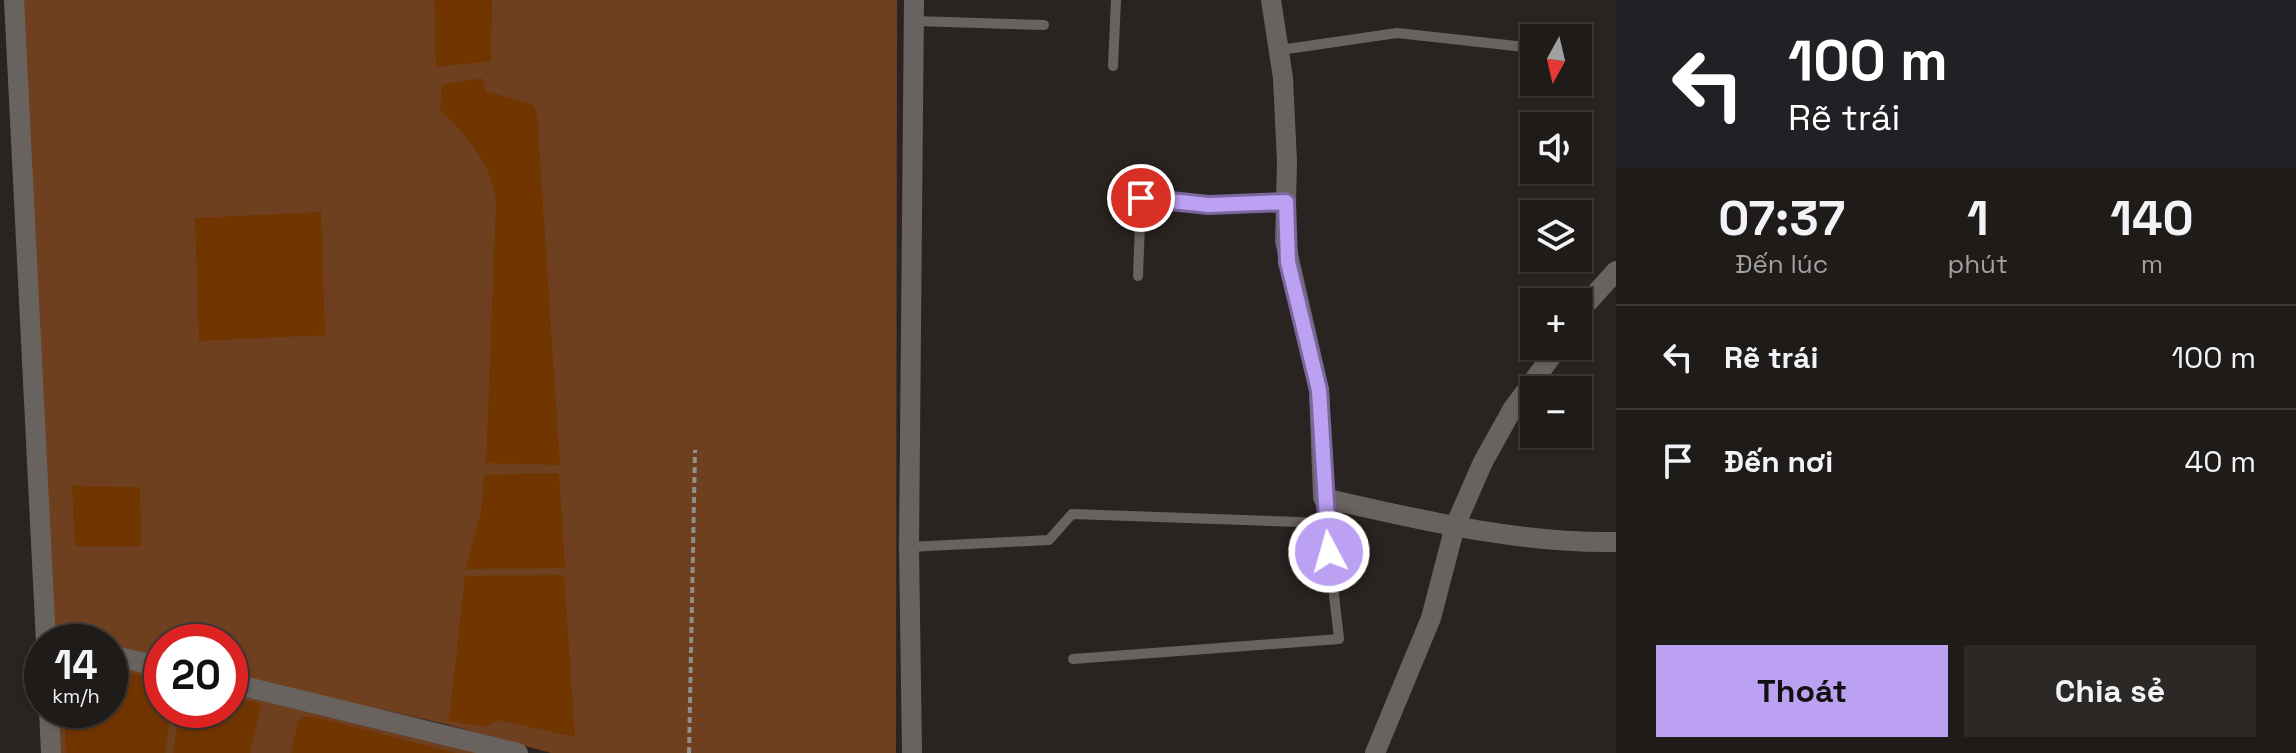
<!DOCTYPE html>
<html lang="vi">
<meta charset="utf-8">
<style>
:root{--surface:#1f1b19;--page:#2c2826;--text:#f1f3f6;--muted:#a1a1a2;--line:#3c3938;--accent:#bca0f2}
body{margin:0;font-family:"Space Grotesk",sans-serif;background:var(--page);color:var(--text);height:100vh;display:flex;flex-direction:column;font-size:30px;white-space:nowrap}
*{box-sizing:border-box;margin:0}
p{font-size:26px;color:var(--muted)}
.icon{flex:none;width:44px;height:44px;fill:none;stroke:currentColor;stroke-width:2;stroke-linecap:round;stroke-linejoin:round}
.map{position:relative;flex:1;overflow:hidden}
.drawer{display:flex;flex-direction:column;background:var(--surface);width:680px}
.drawer>*{flex:none}
.guide{background:#202124;color:#fff;overflow:hidden}
.needle{width:52px;rotate:188deg}
.fabs{position:absolute;left:1520px;top:24px;display:grid;gap:16px}
.fabs a{display:grid;place-items:center;width:72px;height:72px;border-radius:0px;background:var(--surface);box-shadow:0 2px 6px #0004,0 0 0 2px var(--line);font-size:40px}
.speed{position:absolute;left:24px;top:624px;display:flex;gap:16px;font-size:40px;font-weight:700;text-align:center}
.speed>*{display:grid;place-content:center;width:104px;height:104px;border-radius:50%;background:var(--surface);box-shadow:0 2px 6px #0004,0 0 0 2px var(--line);line-height:1}
.speed small{font-size:20px;font-weight:400}
.speed .limit{border:12px solid #d22;background:#fff;color:#111}
.pin{position:absolute;display:grid;place-items:center;width:68px;height:68px;color:#fff;margin:-34px;border:4px solid #fff;border-radius:50%;box-shadow:0 2px 8px #0007}
.me{position:absolute;width:88px;margin:-44px;rotate:354deg;stroke-linejoin:round;filter:drop-shadow(0 0 6px #0008)}
.turn{display:flex;align-items:center;gap:28px;height:168px;padding:0 40px;font-size:36px}
.turn .icon{width:104px;height:104px;stroke-width:2.5}
.turn b{display:block;font-size:56px;line-height:68px}
.eta{display:flex;justify-content:space-evenly;align-items:center;height:136px;text-align:center}
.eta b{font-size:48px;font-weight:600;line-height:56px}
.action{display:flex;gap:16px;margin-top:auto;padding:16px 40px}
.action a{flex:1;height:92px;border-radius:0px;background:var(--accent);color:#111;font-size:32px;font-weight:600;line-height:92px;text-align:center}
.action a+a{background:var(--page);color:var(--text)}
ul{padding:0;list-style:none}
li{display:flex;align-items:center;gap:24px;height:104px;padding:0 40px;border-top:2px solid var(--line)}
li div{flex:1}
li b{display:block;font-size:30px}
li em{font-style:normal}
main{display:flex;flex:1;min-height:0}
.map>svg:first-child{display:block}
.green{fill:#6f401f}
.water{fill:#713500}
.lines{fill:none;stroke-linecap:round;stroke-linejoin:round}
.path{stroke:#928e8b;stroke-width:4;stroke-dasharray:6 4;stroke-linecap:butt}
.lane{stroke:#696360;stroke-width:10}
.street{stroke:#696360;stroke-width:20}
.route-casing{stroke:#7a689d;stroke-width:20}
.route{stroke:#bca0f2;stroke-width:14}
</style>
<main>
<div class="map">
<svg width="1616" height="753" viewBox="0 0 1616 753">
<rect width="100%" height="100%" fill="#292421"/>
<!-- green -->
<path class="green" d="M23 0H897L896 753H551L441 723 230 675V642H162V659L110 648V642H86L53 635Z
M110 662 162 674V710H230V690L490 753H58L55 710H110Z"/>
<!-- water -->
<path class="water" d="M434 0H492L491 61 436 67Z
M482 78 486 91 534 105 537 114 560 465 486 463 496 203C491 161 469 139 440 110L442 85Z
M321 212 325 335 199 341 195 218Z
M559 473 565 568 465 569 481 513 484 475Z
M72 486 140 487 141 546H75Z
M564 575 575 737 499 720 484 727 449 721 465 576Z
M110 669 162 680V710H171L165 753H66L64 710H110Z
M230 697 261 704 250 753H173L179 710H230Z
M305 716 314 717 457 753H291L298 721Z"/>
<g class="lines">
<!-- path -->
<path class="path" d="M689 753 695 450"/>
<!-- lane -->
<path class="lane" d="M915 21 1044 25
M1280 50 1397 33 1534 48
M1578 54H1583
M1113 66 1116 0
M1138 276 1141 198 1183 204 1286 202
M909 547 1049 540 1072 514 1326 523
M1073 659 1339 639 1323 498"/>
<!-- street -->
<path class="street" d="M14 0 46 642
M1271 0 1283 78 1287 162 1285 241 1319 390 1323 498C1419 519 1517 544 1616 542
M1578 313 1616 271
M110 655 162 667
M230 683 518 753
M49 710 51 753
M912 753 909 547 914 0
M1375 753 1431 618 1455 526 1483 462 1512 410 1559 346"/>
</g>
<g class="lines">
<defs>
<path id="route" d="M1141 198 1209 205 1286 202 1288 262 1319 390 1329 552"/>
</defs>
<!-- route casing -->
<use href="#route" class="route-casing"/>
<!-- route -->
<use href="#route" class="route"/>
</g>
</svg>
<div class="fabs">
<a><svg class="needle" viewBox="-14 -14 28 28"><path d="M0-13l5 13h-10z" fill="#e53935"/><path d="M0 13l5-13h-10z" fill="#a1a1a2"/></svg></a>
<a><svg class="icon" aria-label="sound" viewBox="0 0 24 24"><path d="M4 9h4l5-4v14l-5-4H4zM17 9q2 3 0 6"/></svg></a>
<a><svg class="icon" aria-label="layers" viewBox="0 0 24 24"><path d="M12 4l9 5-9 5-9-5zM3 14l9 5 9-5"/></svg></a>
<a>+</a>
<a>−</a>
</div>
<div class="speed"><div>14<small>km/h</small></div><div class="limit">20</div></div>
<div class="pin" style="left:1141px;top:198px;background:#d93025"><svg class="icon" aria-label="arrive" viewBox="0 0 24 24"><path d="M6 21V4h12l-3 4 3 4H6"/></svg></div>
<svg class="me" style="left:1329px;top:552px" viewBox="-20 -20 40 40"><circle r="17" fill="#bca0f2" stroke="#fff" stroke-width="3"/><path d="M0-11L8 9 0 5-8 9z" fill="#fff"/></svg>
</div>
<section class="drawer">
<div class="guide">
<div class="turn"><svg class="icon" aria-label="left" viewBox="0 0 24 24"><path d="M17 20v-9H6M10 6l-5 5 5 5"/></svg><div><b>100 m</b>Rẽ trái</div></div>
</div>
<div class="eta">
<div><b>07:37</b><p>Đến lúc</p></div>
<div><b>1</b><p>phút</p></div>
<div><b>140</b><p>m</p></div>
</div>
<ul>
<li><svg class="icon" aria-label="left" viewBox="0 0 24 24"><path d="M17 20v-9H6M10 6l-5 5 5 5"/></svg><div><b>Rẽ trái</b></div><em>100 m</em></li>
<li><svg class="icon" aria-label="arrive" viewBox="0 0 24 24"><path d="M6 21V4h12l-3 4 3 4H6"/></svg><div><b>Đến nơi</b></div><em>40 m</em></li>
</ul>
<div class="action"><a>Thoát</a><a>Chia sẻ</a></div>
</section>
</main>
